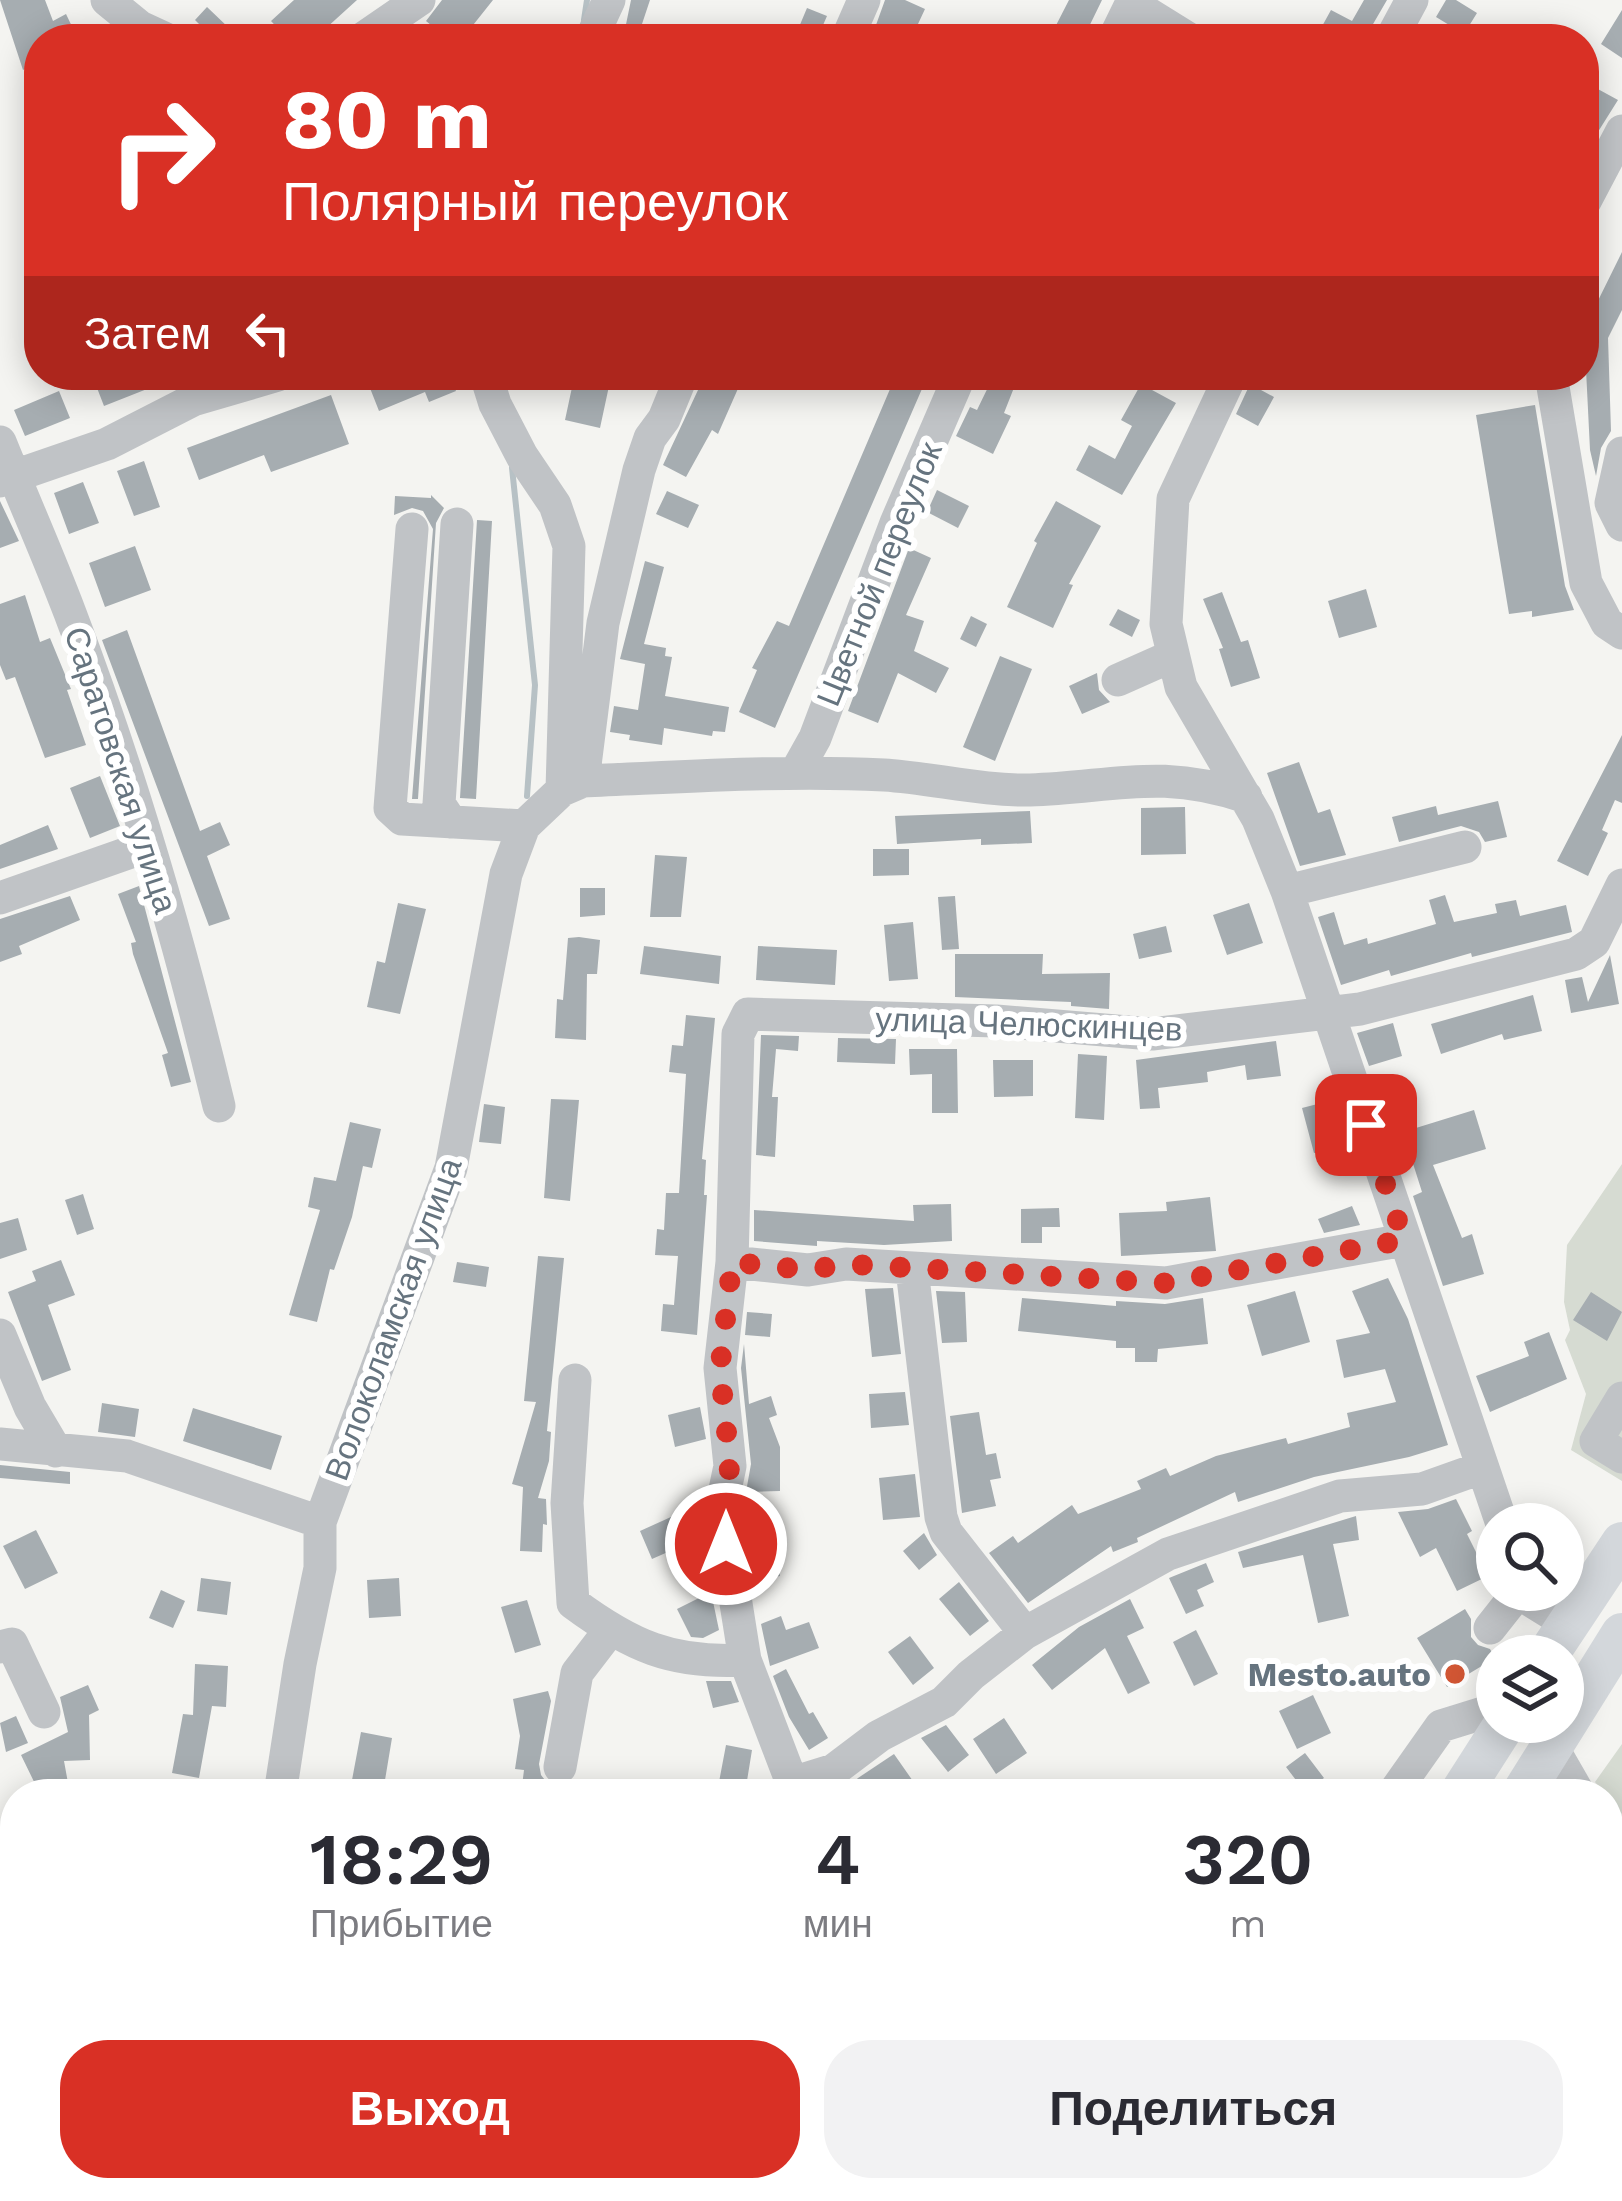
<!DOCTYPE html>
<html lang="ru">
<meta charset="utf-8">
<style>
:root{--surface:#fff;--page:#f2f2f3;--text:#2b2b33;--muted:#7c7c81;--accent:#d93025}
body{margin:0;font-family:"Work Sans",sans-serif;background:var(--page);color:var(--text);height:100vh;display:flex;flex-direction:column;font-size:45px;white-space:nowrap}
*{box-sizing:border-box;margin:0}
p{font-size:39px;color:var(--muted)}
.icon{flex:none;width:66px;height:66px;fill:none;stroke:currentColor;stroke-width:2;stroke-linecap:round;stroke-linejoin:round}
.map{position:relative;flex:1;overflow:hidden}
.panel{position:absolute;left:0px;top:1779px;width:1623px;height:423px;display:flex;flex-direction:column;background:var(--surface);border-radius:48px 48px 0 0;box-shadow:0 6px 30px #0003}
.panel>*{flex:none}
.banner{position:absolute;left:24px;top:24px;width:1575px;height:366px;border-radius:48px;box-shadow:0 6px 30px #0003;background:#d93025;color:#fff;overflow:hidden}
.tools{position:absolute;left:1476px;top:1503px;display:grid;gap:24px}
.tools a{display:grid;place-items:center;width:108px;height:108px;border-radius:50%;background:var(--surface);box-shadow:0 6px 30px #0003;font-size:60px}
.pin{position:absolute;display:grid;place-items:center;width:102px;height:102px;color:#fff;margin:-51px;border-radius:24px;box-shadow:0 6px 18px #0006}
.me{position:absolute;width:132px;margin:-66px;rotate:0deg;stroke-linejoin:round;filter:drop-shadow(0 0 9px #0008)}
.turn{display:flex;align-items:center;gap:42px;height:252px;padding:0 60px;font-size:54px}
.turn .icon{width:156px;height:156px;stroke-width:2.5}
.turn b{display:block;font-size:84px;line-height:102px}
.then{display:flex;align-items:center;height:114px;padding:0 60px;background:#0003;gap:24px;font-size:45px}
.eta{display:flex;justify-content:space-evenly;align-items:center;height:204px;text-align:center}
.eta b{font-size:72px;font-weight:600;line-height:84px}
.button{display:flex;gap:24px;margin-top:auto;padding:24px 60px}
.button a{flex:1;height:138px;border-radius:48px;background:var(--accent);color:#fff;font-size:48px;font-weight:600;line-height:138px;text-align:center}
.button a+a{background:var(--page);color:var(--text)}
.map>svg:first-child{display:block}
.green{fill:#d6dbd2}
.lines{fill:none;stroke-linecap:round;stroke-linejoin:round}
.stream{stroke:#b7c1c5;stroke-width:6}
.building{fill:#a6adb1}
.minor{stroke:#c0c3c6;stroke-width:33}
.major{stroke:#d3d7db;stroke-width:42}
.route{stroke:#d93025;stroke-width:21;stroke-dasharray:0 37.8}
.poi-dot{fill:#d15634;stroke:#fff;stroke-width:4.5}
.labels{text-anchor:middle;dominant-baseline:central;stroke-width:12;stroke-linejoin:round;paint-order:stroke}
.street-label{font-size:33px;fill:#66747f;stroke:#fff}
.poi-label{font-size:33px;font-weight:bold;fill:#66747f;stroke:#fff;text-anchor:end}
</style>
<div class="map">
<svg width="1622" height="2201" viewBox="0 0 1622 2201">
<rect width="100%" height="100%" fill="#f4f4f1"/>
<!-- green -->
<path class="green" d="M1622 1164V1481L1571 1450 1586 1394 1565 1340 1570 1330 1564 1302 1567 1245Z
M1622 1744V1814L1595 1782Z"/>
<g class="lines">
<!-- stream -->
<path class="stream" d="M584 20 587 0
M512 468 535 685 527 796"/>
</g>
<!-- building -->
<path class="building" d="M0 0H45L53 21 66 14 78 39H39V62L23 70Z
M294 0H357L314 39H288L271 21Z
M442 0H493L462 39H448L426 21Z
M631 0H650L637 39H623Z
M885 0H905L925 9 911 39 876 25Z
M1069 0H1102L1083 39H1049Z
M1364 0H1387L1369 31 1370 39H1315L1331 10 1352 21Z
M1446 0H1456L1477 13 1464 34 1436 17Z
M207 7 230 29 220 39H193L203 28 195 20Z
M807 8 827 16 817 39H794Z
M1622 10V58L1601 44Z
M1596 88 1618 100 1596 135 1584 128V110Z
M1622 252V310L1608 338 1611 431 1601 448 1596 476 1590 450 1584 329Z
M92 375H180V376L104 406Z
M388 375H465V376L452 381 456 391 429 402 425 392 379 411 368 383Z
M705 375H744L718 434 712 430 686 477 663 465Z
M896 375H928L775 728 739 712 757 670 752 668 777 621 789 626Z
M994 375H1019L1004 413 1011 416 993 454 956 436 970 407 977 410Z
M574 378 609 386 600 428 565 420Z
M1141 384 1176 403 1122 495 1076 470 1089 445 1115 459 1132 426 1121 420Z
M1250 384 1274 397 1258 426 1236 414Z
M59 391 70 418 25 436 14 410Z
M331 395 349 444 271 472 264 455 199 480 187 448Z
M1535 405 1565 586 1574 610 1532 617V611L1509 614 1476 415Z
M144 461 160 507 134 516 117 471Z
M83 482 99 523 69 534 54 493Z
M937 490 969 506 958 528 927 512Z
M667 491 699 505 688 528 656 514Z
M431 495 444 508 436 523 418 799H412L433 529 423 511 412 508 394 515 395 496 431 498Z
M0 501 19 541 0 548Z
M1056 501 1101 526 1069 584 1073 585 1053 628 1007 607 1037 543 1034 541Z
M477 520 492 521 476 799 460 798Z
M135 546 151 590 105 607 89 563Z
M909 548 931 558 906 615 924 621 914 651 949 668 936 693 898 673 878 723 848 711Z
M645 561 664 567 644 644 666 648 665 656 672 657 665 696 729 707 725 732 713 731 712 736 664 728 662 745 629 740 630 735 610 732 614 706 638 710 645 664 620 659Z
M1366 589 1377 627 1339 638 1328 601Z
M1222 592 1241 642 1248 640 1260 678 1231 687 1219 649 1223 648 1203 599Z
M25 595 40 642 50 638 71 689 67 690 86 745 45 758 15 677 6 680 0 665V604Z
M1118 609 1140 620 1132 637 1109 625Z
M971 616 987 624 976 647 960 639Z
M127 630 200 831 220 822 230 845 207 856 230 919 209 926 102 640Z
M1000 656 1032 669 995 761 963 747Z
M1097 673 1099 690 1110 702 1082 714 1069 686Z
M1622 735V803L1615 800 1602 830 1608 833 1588 876 1557 861Z
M1299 762 1318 813 1330 809 1346 855 1300 866 1267 773Z
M100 776 120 826 90 838 70 788Z
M1498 801 1507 837 1485 842 1479 832 1461 826 1399 842 1392 817 1436 806 1438 815Z
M1185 807 1186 854 1141 855V808Z
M1030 811 1032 843 981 845V839L897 844 895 816Z
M48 825 58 849 0 869V845Z
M873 849H909V875L873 876Z
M655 855 687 857 681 917H650Z
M139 886 191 1082 171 1087 162 1055 168 1053 133 954 131 943 136 942 118 894Z
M580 888H605V915L580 917Z
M1445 895 1454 922 1497 913 1495 904 1516 900 1520 916 1566 905 1572 932 1472 957 1471 953 1391 976 1389 970 1341 985 1318 917 1334 912 1344 945 1367 938 1368 944 1436 924 1429 900Z
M70 896 80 920 19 946 22 954 0 962V919Z
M955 896 959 949 942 950 938 897Z
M398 903 426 909 400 1014 367 1007 377 961 385 963Z
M1249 903 1263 943 1227 955 1213 915Z
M913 922 918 979 889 981 884 925Z
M1166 926 1172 952 1139 959 1133 934Z
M579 937 600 940 597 974H587L586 1040 555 1038 557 999 563 1000 568 938Z
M644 946 721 956 719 984 640 974Z
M758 946 837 950 835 985 756 980Z
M955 954H1043L1042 974 1110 973 1109 1009 1071 1006V1002L955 997Z
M1610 955 1619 1004 1571 1013 1565 980 1582 977 1588 1002Z
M1533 995 1542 1031 1504 1040 1502 1034 1441 1054 1431 1024Z
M686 1015 715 1018 702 1159 706 1160 704 1195H707L697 1335 661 1331 663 1304 674 1305 678 1256 655 1255 657 1229 664 1230 666 1193H679L686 1074 669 1072 672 1045 683 1046Z
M1393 1023 1402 1056 1369 1066 1357 1033Z
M761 1035 799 1036 798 1051 776 1049 772 1097H778L775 1157 756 1155Z
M838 1038 896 1039 895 1064 837 1062Z
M1276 1041 1281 1076 1247 1080 1245 1065 1207 1072 1208 1082 1158 1088 1160 1108 1140 1109 1136 1060Z
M909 1049H957L958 1113H932V1074L910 1075Z
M1078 1054 1107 1056 1104 1120 1075 1118Z
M993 1060H1033V1096L994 1097Z
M551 1099 579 1100 570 1201 544 1198Z
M1333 1100 1345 1146 1314 1153 1302 1108Z
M484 1104 505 1107 501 1144 479 1142Z
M1474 1110 1486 1149 1433 1165 1462 1238 1472 1234 1484 1274 1443 1286 1413 1196 1422 1192 1403 1132Z
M350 1122 381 1129 372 1168 363 1166 352 1217 334 1270 330 1269 317 1322 289 1315 320 1210 308 1207 314 1177 336 1181Z
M83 1194 94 1229 77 1235 65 1200Z
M1210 1197 1216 1251 1121 1256 1119 1213 1167 1211 1166 1202Z
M951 1204 952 1241 884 1245 817 1241V1246L754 1241V1210L914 1221 913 1205Z
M1352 1206 1360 1225 1324 1233 1318 1219Z
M1059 1208 1060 1227H1042V1243H1021V1209Z
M18 1218 27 1250 0 1259V1223Z
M538 1256 564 1258 547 1431 551 1432 549 1461 538 1498 546 1499 547 1525 543 1524 542 1552 520 1551 523 1487 512 1484 536 1402 524 1401Z
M61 1260 75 1295 48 1305 71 1370 42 1381 8 1292 36 1281 32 1271Z
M457 1262 489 1267 486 1287 453 1282Z
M1388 1278 1408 1319 1448 1445 1409 1457 1314 1477 1238 1502 1235 1492 1137 1538 1138 1542 1113 1552 1111 1546 1028 1603 989 1553 1013 1536 1018 1543 1072 1505 1078 1514 1141 1489 1137 1481 1166 1468 1170 1476 1216 1456 1286 1438 1288 1444 1350 1427 1347 1413 1396 1402 1385 1369 1344 1378 1336 1340 1370 1333 1352 1291Z
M893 1288 901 1354 872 1357 865 1289Z
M936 1291 965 1292 967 1342 942 1343Z
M1295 1291 1310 1342 1262 1356 1247 1305Z
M1591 1292 1622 1312 1607 1341 1573 1320Z
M1022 1298 1116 1306V1301L1165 1304 1203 1298 1208 1344 1158 1349 1157 1362H1135V1348H1116V1341L1018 1331Z
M747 1312 772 1314 770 1337 745 1335Z
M1549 1332 1567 1379 1490 1412 1476 1376 1529 1356 1524 1342Z
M744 1344 749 1404 771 1396 777 1415 769 1418 780 1447V1491L746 1492 751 1464 741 1368Z
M905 1392 909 1425 871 1428 869 1394Z
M102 1403 139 1409 135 1437 98 1432Z
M700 1407 706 1439 675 1447 668 1415Z
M193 1408 282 1436 271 1470 183 1441Z
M979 1412 986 1455 996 1453 1001 1478 990 1480 996 1506 962 1513 950 1416Z
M0 1465 70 1472V1484L0 1478Z
M915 1474 920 1517 883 1520 879 1478Z
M1456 1499 1472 1531 1467 1534 1488 1576 1457 1591 1436 1548 1420 1557 1398 1512 1428 1509Z
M682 1512 695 1540 652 1559 640 1531Z
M1356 1516 1359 1540 1333 1544 1349 1616 1318 1623 1303 1555 1243 1568 1238 1552Z
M36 1530 58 1573 25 1589 3 1546Z
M924 1533 937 1555 919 1570 903 1551Z
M772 1536 780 1576 754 1581 747 1541Z
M1206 1563 1214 1582 1197 1590 1204 1606 1186 1614 1169 1578Z
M201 1578 231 1582 227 1615 197 1611Z
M399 1578 401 1616 369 1618 367 1580Z
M959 1582 989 1621 970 1636 939 1599Z
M161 1590 185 1601 173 1628 149 1618Z
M711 1592 719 1630 703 1638 691 1637 677 1609Z
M1130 1599 1144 1628 1127 1636 1150 1683 1128 1694 1105 1648 1052 1690 1032 1665 1079 1627Z
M527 1600 541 1645 515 1653 501 1607Z
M1465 1609 1471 1619V1637L1478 1645 1490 1649 1495 1658 1447 1687 1417 1638Z
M781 1616 786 1630 809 1622 819 1648 770 1666 761 1624Z
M1196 1630 1218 1674 1194 1686 1173 1642Z
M910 1636 934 1668 913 1685 888 1652Z
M195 1664 228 1666 226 1707 212 1706 199 1778 172 1773 183 1714 193 1715Z
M786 1669 809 1714 813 1712 828 1738 809 1750 789 1717 773 1676Z
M706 1681H731L739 1702 713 1708Z
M88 1685 99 1710 89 1715 90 1760 64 1761 70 1794H40L21 1755 68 1732 60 1697Z
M548 1691 551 1701 539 1764 541 1775 548 1784 546 1794H521L524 1770 515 1769 520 1736 513 1699Z
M1313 1695 1331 1733 1297 1749 1279 1711Z
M16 1716 28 1743 6 1752 0 1723Z
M1004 1718 1027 1753 996 1774 973 1739Z
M946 1725 969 1755 948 1772 921 1738Z
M361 1732 392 1738 384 1786 352 1780Z
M726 1745 752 1750 746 1787 719 1782Z
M1305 1753 1324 1778 1305 1792 1286 1767Z
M894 1754 922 1794H841L858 1778Z"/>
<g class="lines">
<!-- minor -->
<path class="minor" d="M107 0 140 27 166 39
M1131 3 1189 39
M362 39 419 0
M591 39 609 0
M847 39 864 0
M1114 39 1133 0
M1391 39 1412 0
M1584 203 1622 131
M486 375 495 404 522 456 555 505 569 546 562 790
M1231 375 1173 499 1166 624 1181 687 1258 819 1287 891 1502 1524
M1551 375 1586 583 1607 623 1622 633
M0 442C23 499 48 555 70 613 131 773 179 939 219 1106
M1622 453 1611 503 1622 525
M0 481 107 444 193 400 278 375
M412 529 390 808 402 819 524 826
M1118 680 1172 656
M796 772 815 738 896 523 960 375
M583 781 603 623 639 470 650 438 664 419 682 375
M451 822 439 804 457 524
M1287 891 1465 847
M0 898 148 846
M732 1262 808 1270 846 1264 1166 1283 1404 1240
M912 1269 941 1517 946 1532 1025 1633
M0 1335 30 1407 56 1451
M575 1380 567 1503 573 1603C631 1646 672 1664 745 1660
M1622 1398 1596 1441 1622 1457
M0 1444 127 1456 320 1522
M1526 1590 1530 1600 1567 1623
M1490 1628 1520 1590
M0 1647 12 1644 44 1712
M1552 1747 1579 1794
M560 1767 577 1673 610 1630
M792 1783 745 1660 721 1509 730 1466 720 1368 732 1262 738 1034 748 1014 996 1021 1152 1034 1360 1009 1576 954 1594 942 1622 885
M280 1794 300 1664 320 1568V1522L451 1168 506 874 524 826 562 790 583 781C683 777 784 770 884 775 932 778 982 791 1030 790 1114 787 1161 768 1246 797
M784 1794 792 1783 834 1770 879 1736 944 1702 971 1675 1025 1633 1168 1554 1340 1496 1422 1489 1481 1468
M1393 1794 1441 1726 1483 1713 1497 1721
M1608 1844 1622 1868
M1608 1971 1622 1956
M1608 1992 1622 2021
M702 2187 704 2201
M1544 2187V2201
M230 2201V2187
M1020 2201 1035 2187"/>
<!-- major -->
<path class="major" d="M1547 1656 1622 1543
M1460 1794 1506 1722
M1522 1794 1622 1634
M1207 2201 1215 2187
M1263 2201 1272 2187"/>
</g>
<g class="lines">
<!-- route -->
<path class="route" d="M726 1544 721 1510 730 1466 720 1368 732 1262 808 1270 846 1264 1166 1283 1404 1240 1366 1125"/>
</g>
<!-- markers -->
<circle class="poi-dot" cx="1455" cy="1674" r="12"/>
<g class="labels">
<!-- street labels -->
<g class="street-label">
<text transform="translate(879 574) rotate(-68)">Цветной переулок</text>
<text transform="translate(121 770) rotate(72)">Саратовская улица</text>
<text transform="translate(1029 1024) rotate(2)">улица Челюскинцев</text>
<text transform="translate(393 1319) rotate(-70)">Волоколамская улица</text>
</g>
<!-- poi labels -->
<g class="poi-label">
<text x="1431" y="1674">Mesto.auto</text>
</g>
</g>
</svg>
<div class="tools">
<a><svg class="icon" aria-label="search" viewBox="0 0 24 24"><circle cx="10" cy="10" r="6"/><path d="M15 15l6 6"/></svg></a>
<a><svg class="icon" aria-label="layers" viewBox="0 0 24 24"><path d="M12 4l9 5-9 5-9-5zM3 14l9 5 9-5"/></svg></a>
</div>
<div class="pin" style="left:1366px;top:1125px;background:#d93025"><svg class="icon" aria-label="arrive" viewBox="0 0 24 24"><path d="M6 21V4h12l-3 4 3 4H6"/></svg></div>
<svg class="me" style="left:726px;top:1544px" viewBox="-20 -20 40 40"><circle r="17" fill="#d93025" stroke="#fff" stroke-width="3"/><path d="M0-11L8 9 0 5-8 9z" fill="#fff"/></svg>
<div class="banner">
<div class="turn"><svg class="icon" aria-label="right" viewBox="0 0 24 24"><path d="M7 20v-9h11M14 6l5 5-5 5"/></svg><div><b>80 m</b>Полярный переулок</div></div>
<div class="then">Затем<svg class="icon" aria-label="left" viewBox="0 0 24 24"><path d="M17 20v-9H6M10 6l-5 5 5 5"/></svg></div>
</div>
<section class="panel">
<div class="eta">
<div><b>18:29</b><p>Прибытие</p></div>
<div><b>4</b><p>мин</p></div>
<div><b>320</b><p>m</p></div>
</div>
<div class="button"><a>Выход</a><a>Поделиться</a></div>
</section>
</div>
